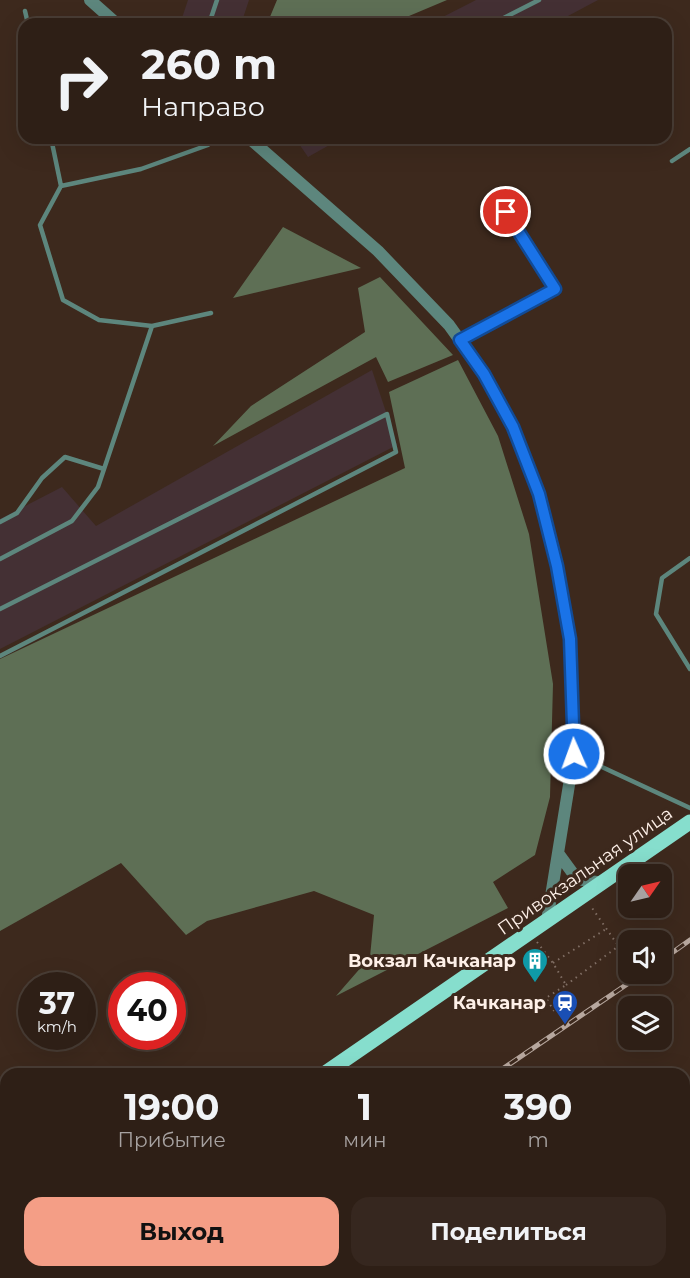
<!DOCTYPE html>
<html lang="ru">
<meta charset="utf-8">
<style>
:root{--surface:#2e1f16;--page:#36271f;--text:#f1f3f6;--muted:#a7a2a1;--line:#493d35;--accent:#f49e86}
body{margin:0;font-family:Montserrat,sans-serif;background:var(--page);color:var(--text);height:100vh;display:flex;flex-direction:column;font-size:22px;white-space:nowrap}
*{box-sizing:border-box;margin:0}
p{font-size:20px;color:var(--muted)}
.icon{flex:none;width:33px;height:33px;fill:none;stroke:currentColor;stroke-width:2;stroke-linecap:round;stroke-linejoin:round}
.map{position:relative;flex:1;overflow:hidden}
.drawer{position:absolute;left:0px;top:1068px;width:690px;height:210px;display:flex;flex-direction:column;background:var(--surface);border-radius:18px 18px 0 0;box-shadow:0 6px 24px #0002,0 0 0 2px var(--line)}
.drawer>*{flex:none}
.banner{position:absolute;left:18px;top:18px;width:654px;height:126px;border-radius:18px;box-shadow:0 6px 24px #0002,0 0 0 2px var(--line);background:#2e1f16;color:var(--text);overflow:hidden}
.needle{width:39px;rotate:56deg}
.buttons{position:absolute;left:618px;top:864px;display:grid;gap:12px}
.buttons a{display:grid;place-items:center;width:54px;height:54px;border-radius:12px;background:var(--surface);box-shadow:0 6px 24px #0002,0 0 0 2px var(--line);font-size:30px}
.speed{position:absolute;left:18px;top:972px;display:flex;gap:12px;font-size:30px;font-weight:700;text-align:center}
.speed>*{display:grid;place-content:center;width:78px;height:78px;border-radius:50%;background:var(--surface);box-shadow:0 6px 24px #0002,0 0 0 2px var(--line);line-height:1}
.speed small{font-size:15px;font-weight:400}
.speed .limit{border:9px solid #d22;background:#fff;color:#111}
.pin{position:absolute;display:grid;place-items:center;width:51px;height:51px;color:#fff;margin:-26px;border:3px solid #fff;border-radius:50%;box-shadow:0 2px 6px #0007}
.me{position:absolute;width:66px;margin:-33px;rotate:358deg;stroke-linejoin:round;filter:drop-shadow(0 0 4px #0008)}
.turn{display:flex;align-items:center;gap:21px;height:126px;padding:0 24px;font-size:27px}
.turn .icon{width:78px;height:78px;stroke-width:2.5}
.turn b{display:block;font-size:42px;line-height:51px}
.eta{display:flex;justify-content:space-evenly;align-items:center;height:102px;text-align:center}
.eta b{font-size:36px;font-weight:700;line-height:42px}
.action{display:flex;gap:12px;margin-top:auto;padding:12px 24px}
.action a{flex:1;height:69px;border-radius:18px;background:var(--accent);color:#111;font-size:24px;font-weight:700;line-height:69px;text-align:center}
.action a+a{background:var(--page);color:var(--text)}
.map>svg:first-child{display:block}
.industrial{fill:#443034}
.forest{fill:#5e6f55}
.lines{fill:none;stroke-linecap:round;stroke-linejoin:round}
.path{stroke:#816f65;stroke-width:2;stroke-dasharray:1.5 4.5;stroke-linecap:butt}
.service{stroke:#5d867d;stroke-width:4.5}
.tertiary{stroke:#5d867d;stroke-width:12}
.primary{stroke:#86decd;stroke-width:15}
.rail-casing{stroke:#b7a79e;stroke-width:5}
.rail{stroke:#3d291d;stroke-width:3;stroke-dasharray:9;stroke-linecap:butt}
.route-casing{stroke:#114b97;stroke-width:15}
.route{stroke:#1a73e8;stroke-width:10}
.labels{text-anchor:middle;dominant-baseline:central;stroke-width:6;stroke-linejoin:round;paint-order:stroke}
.street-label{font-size:18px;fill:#fef0e8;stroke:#3d291d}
.poi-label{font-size:18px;font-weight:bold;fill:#fef0e8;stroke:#3d291d;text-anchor:end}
</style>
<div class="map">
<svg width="690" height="1278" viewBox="0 0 690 1278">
<rect width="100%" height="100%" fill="#3d291d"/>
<!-- industrial -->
<path class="industrial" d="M188 0H249L241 24H180Z
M476 0H598L553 24H429Z
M295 138H342L308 157Z
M372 370 397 445 0 649V519L62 487 96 526Z"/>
<!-- forest -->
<path class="forest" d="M277 0H447L390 24H267Z
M283 227 361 268 233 298Z
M380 277 453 355 388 382 376 357 213 446 251 406 365 332 358 288Z
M458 360 498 436 529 534 553 684 550 797 535 855 493 882 508 908 336 996 370 957 374 915 314 891 207 921 186 935 121 863 0 931V659L405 468 389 392Z"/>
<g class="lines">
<!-- path -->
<path class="path" d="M537 942 553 963 566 985 546 998 554 1011
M553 963 606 929
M566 985 616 948 617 944 590 905
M684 1084 690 1080
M402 1278 411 1272"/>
<!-- service -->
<path class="service" d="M25 11 28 24
M209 24 217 0
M492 24 539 0
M51 138 61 186 141 169 208 145 215 138
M672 161 690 149
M61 186 40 225 63 300 99 320 152 326 211 313
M460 340 555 289 505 211
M0 522 17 513 42 478 65 457 104 469
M690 558 662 578 656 614 690 669
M0 559 72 521 98 487 152 326
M0 609 387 414 396 452 0 656
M574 754 690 808
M684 1139 690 1135
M523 1278 530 1272"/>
<!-- tertiary -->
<path class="tertiary" d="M90 0 117 24
M249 138 378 251 449 325 484 374 513 427 539 494 557 566 570 639 574 754 547 921
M558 853 577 879 603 883"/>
<!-- primary -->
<path class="primary" d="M324 1074 690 822
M1 1278 13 1272"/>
<defs>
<path id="rail" d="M662 960 690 940
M495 1074 642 974
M684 1185 690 1181
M684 1210 690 1206
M154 1278 162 1272
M198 1278 206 1272
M558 1278 565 1272
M584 1278 592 1272"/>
</defs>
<!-- rail casing -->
<use href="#rail" class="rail-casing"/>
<!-- rail -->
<use href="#rail" class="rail"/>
</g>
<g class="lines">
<defs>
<path id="route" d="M506 212 555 289 460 340 484 374 513 427 539 494 557 566 570 639 574 754"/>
</defs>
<!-- route casing -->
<use href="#route" class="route-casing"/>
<!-- route -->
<use href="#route" class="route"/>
</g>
<!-- icons -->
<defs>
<symbol id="building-pin" viewBox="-11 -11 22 30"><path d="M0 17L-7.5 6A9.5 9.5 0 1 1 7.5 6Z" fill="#0f9aa8" stroke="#3d291d"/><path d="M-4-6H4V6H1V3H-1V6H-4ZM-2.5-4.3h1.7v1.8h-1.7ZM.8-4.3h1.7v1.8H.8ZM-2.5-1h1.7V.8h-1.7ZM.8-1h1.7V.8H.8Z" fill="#fff"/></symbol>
<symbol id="station-pin" viewBox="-11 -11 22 30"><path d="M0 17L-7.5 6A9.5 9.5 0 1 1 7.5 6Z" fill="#1a4fb4" stroke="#3d291d"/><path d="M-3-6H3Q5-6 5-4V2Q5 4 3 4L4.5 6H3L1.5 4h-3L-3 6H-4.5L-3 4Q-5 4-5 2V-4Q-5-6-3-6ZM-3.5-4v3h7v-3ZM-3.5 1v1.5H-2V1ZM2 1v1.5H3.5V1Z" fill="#fff"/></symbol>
</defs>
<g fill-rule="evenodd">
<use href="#building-pin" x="520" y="946" width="30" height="40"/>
<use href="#station-pin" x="550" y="988" width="30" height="40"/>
</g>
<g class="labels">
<!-- street labels -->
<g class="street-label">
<text transform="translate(585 871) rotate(-35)">Привокзальная улица</text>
</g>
<!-- poi labels -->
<g class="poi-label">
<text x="516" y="961">Вокзал Качканар</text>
<text x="546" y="1003">Качканар</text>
</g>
</g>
</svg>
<div class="buttons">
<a><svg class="needle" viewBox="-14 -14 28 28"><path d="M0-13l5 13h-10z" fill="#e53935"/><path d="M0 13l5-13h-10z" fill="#a7a2a1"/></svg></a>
<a><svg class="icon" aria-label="sound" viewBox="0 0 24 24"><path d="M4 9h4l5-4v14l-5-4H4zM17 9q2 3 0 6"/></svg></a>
<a><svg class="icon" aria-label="layers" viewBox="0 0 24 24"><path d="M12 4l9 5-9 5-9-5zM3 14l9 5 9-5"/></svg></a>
</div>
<div class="speed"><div>37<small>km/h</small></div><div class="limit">40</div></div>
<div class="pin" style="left:506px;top:212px;background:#d93025"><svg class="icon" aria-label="arrive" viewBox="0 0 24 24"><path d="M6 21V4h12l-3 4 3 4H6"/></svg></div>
<svg class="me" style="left:574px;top:754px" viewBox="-20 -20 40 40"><circle r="17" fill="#1a73e8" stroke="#fff" stroke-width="3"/><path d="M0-11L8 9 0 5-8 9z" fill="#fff"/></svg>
<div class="banner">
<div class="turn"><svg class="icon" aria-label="right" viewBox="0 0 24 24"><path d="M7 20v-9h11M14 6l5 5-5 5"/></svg><div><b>260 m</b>Направо</div></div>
</div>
<section class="drawer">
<div class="eta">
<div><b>19:00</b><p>Прибытие</p></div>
<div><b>1</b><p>мин</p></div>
<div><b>390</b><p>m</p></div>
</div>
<div class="action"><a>Выход</a><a>Поделиться</a></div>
</section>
</div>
